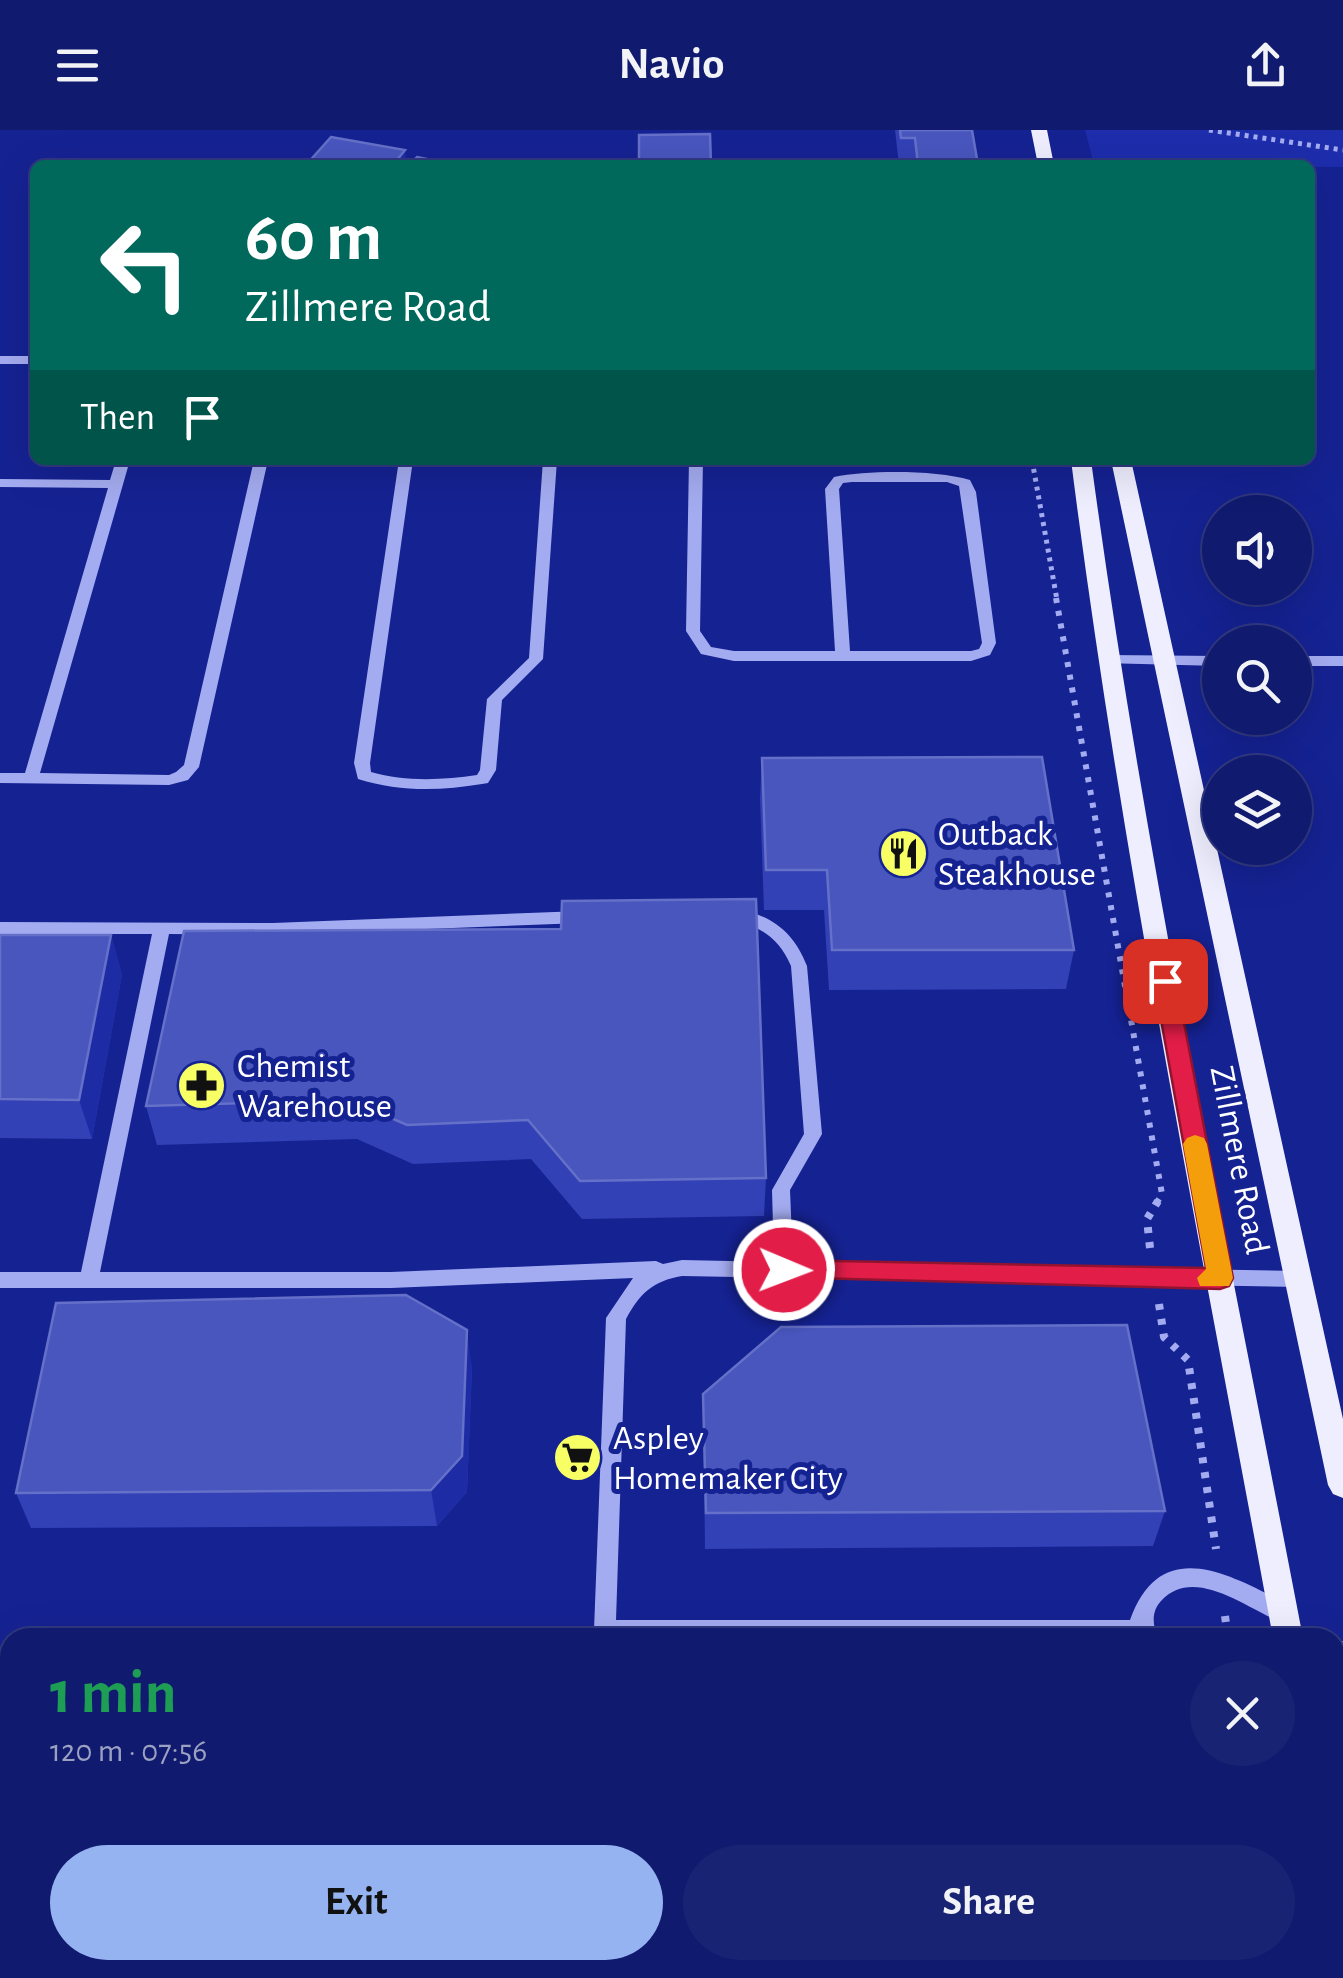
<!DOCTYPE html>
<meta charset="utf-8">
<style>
:root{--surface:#101a6e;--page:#192373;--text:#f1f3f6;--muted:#9ca1c2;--line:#303881;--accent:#95b2f1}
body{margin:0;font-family:"Alegreya Sans",sans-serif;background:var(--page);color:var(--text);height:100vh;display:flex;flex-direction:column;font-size:38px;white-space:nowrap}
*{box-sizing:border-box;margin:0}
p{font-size:32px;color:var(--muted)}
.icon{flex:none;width:55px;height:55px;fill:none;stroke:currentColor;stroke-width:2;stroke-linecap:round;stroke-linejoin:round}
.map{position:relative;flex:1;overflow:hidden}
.sheet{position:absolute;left:0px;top:1498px;width:1345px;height:352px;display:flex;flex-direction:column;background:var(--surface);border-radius:30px 30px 0 0;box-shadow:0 10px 40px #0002,0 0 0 2px var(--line)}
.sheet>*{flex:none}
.hud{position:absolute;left:30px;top:30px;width:1285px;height:305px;border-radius:15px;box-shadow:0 10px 40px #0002,0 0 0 2px var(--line);background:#00695c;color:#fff;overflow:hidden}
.buttons{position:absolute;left:1202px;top:365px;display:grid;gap:20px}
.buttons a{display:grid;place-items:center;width:110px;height:110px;border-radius:50%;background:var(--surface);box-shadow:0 10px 40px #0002,0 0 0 2px var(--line);font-size:50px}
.pin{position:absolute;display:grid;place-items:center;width:85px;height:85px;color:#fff;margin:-42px;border-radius:20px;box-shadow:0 5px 15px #0006}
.me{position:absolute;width:110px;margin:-55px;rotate:91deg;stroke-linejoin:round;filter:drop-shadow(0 0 8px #0008)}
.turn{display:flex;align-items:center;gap:35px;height:210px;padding:0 50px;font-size:45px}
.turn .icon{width:130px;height:130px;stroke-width:2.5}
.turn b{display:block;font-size:70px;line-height:85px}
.then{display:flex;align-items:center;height:95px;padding:0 50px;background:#0003;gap:20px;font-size:38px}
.round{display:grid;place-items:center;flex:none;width:105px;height:105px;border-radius:52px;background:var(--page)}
.summary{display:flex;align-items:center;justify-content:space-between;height:170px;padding:0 50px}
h1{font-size:60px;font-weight:700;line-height:75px;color:#1e9e55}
.action{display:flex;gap:20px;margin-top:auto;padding:20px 50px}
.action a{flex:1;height:115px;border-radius:60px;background:var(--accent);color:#111;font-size:40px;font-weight:700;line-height:115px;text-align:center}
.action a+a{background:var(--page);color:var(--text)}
header{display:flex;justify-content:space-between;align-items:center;height:130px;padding:0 50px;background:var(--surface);font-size:45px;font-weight:700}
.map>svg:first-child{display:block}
.green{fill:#1d2dac}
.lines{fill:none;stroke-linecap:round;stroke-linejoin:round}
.path-far2{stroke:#a4acf1;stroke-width:5;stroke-dasharray:4 5;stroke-linecap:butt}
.path-far1{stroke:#a4acf1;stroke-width:6;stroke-dasharray:5 8;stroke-linecap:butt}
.path{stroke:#a4acf1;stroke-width:8;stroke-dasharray:6 9;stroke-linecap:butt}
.minor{fill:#a4acf1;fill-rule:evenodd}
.major{fill:#eef;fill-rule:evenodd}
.wall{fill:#3241b6}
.shaded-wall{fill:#1d2ca5}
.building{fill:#4856be;stroke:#6570c8;stroke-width:2.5}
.route{fill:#e11d48;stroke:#92132f;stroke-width:2.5}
.slow{fill:#f59e0b}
.labels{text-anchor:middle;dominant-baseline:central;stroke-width:10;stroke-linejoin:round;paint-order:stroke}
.poi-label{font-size:35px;fill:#fff;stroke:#152292;text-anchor:start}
.street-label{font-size:35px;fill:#fff;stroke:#152292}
</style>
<header><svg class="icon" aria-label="menu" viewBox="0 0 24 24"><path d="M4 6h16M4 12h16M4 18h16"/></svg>Navio<svg class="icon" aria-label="share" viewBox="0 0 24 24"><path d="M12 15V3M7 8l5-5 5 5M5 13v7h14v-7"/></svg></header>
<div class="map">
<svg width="1343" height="1848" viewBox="0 0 1343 1848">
<rect width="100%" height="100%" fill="#152292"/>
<!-- green -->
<path class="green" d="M1085 0H1343V37L1094 35Z"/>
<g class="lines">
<!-- path-far2 -->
<path class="path-far2" d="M1209 0 1343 20
M1032 330 1057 470"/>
<!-- path-far1 -->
<path class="path-far1" d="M1056 468 1162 1064 1156 1074"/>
<!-- path -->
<path class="path" d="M1150 1118 1147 1089 1158 1071
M1159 1174 1164 1207 1188 1230 1216 1419
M1225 1486 1228 1508
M1278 1840 1280 1848"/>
<!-- minor -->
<path class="minor" d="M0 226H35V234H0Z
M116 330H130L40 643 169 645 176 642 184 635 254 330H268L199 637 188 650 169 655 0 653V643H25L108 358 0 357V349L110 350Z
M399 330H413L370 633 371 642C405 652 443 650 477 645L480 640 487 569 529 528 543 330H557L543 529 502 570 496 640 488 653 482 654C440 661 399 662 358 649L354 633Z
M689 330H703L700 501 711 517 734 521H835L825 359 834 347C869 340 936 340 970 350L976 362 996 513 990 525 971 531H734L701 524 686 501ZM852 352H947L959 356 982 513 979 519 971 521H850L839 359 843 353Z
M1107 525 1220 526V536L1102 533V527Z
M1295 526H1343V536H1295Z
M738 779C773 786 794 803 807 836L822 1004 790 1060 793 1132 1299 1141 1306 1143 1309 1149 1306 1155 1299 1157 682 1146C653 1151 640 1163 626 1189L616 1490H1130C1161 1403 1231 1445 1291 1476L1294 1483 1291 1490 1283 1493C1249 1480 1194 1434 1161 1471 1151 1482 1153 1494 1157 1508H599L594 1500 606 1188 633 1148 391 1158H0V1142H81L152 804H0V792L273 793 582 781 590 787 582 793 273 805 169 804 100 1142H391L656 1131 663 1134 682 1130 774 1132 772 1060 804 1004 791 836C779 808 761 797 732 789L730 785Z
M1335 1511H1343V1531H1335Z
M0 1597H10V1619H0Z
M751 1840H775V1848H751Z
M1222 1840H1246L1248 1848H1224Z"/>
<!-- major -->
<path class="major" d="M1031 0H1047L1054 35H1038Z
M1071 330H1091C1144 725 1228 1116 1303 1508H1273C1201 1116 1121 725 1071 330Z
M1111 330H1131L1343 1289V1368L1333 1364 1328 1355Z
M1335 1727 1343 1730V1800L1335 1796Z"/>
</g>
<!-- wall -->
<path class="wall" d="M895 0H972L978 35H899Z
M762 628 1074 820 1066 859 829 860 824 780H764L760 668Z
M184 801 766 1048 764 1086 582 1089 531 1029 413 1034 357 1009 157 1015 146 976Z
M0 805H111L122 845 92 1009 0 1008Z
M472 1238 467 1362 437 1396 31 1398 16 1363Z
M703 1264 1165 1381 1153 1416 705 1419Z"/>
<!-- shaded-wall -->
<path class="shaded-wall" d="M405 20 407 35H393Z
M111 805 122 845 92 1009 79 970Z
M467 1200 472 1238 467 1362 437 1396 431 1360Z"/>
<!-- building -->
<path class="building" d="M900 0H972L978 35H918L915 8H901Z
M710 4 711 35H639V5Z
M331 7 405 20 393 35H306Z
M417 27 456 35H409Z
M1042 627 1074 820H832L827 740H766L762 628Z
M756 769 766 1048 580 1051 528 990 407 995 350 970 146 976 184 801 561 799 562 771Z
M0 805H111L79 970 0 969Z
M406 1165 467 1200 462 1326 431 1360 16 1363 56 1173Z
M1127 1195 1165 1381 706 1383 703 1264 781 1197Z
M11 1840H744L745 1848H9Z
M786 1840H1207L1209 1848H786Z"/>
<!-- route -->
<path class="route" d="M1165 843 1176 851 1233 1148 1229 1156 1220 1159 775 1147 771 1140 775 1133 784 1130 1206 1138 1154 851Z"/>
<!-- slow -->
<path class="slow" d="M1195 1005 1204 1008 1207 1014 1233 1148 1229 1156H1200L1197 1148 1206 1139 1183 1014 1187 1008Z"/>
<!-- icons -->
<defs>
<symbol id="restaurant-disc" viewBox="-11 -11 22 22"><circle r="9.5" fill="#f7ff64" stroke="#152292"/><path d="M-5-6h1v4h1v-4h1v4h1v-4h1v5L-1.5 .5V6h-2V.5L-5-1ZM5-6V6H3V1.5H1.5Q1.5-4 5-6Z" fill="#111"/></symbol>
<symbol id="pharmacy-disc" viewBox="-11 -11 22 22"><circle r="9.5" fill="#f7ff64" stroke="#152292"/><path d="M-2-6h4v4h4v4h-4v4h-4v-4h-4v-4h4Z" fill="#111"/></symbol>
<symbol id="supermarket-disc" viewBox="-11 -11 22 22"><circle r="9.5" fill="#f7ff64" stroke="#152292"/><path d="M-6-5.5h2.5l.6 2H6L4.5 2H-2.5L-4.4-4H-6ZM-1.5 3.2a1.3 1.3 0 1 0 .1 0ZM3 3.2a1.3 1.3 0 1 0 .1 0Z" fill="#111"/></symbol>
</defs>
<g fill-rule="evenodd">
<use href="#restaurant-disc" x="876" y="696" width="55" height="55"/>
<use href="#pharmacy-disc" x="174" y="928" width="55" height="55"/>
<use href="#supermarket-disc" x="550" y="1300" width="55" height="55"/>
</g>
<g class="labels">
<!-- poi labels -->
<g class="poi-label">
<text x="938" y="704">Outback<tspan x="938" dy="40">Steakhouse</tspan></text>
<text x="237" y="936">Chemist<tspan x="237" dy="40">Warehouse</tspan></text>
<text x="613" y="1308">Aspley<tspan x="613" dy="40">Homemaker City</tspan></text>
</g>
<!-- street labels -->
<g class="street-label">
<text transform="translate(1239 1030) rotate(79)">Zillmere Road</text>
</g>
</g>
</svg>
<div class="buttons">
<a><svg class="icon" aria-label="sound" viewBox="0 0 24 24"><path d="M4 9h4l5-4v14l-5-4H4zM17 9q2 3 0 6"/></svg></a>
<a><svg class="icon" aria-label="search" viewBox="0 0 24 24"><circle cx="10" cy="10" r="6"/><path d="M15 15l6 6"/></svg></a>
<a><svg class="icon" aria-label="layers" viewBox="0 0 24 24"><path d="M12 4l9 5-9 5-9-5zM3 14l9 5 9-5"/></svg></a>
</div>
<div class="pin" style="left:1165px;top:851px;background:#d93025"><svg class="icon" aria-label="arrive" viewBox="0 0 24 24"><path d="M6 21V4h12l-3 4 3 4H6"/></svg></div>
<svg class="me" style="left:784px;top:1140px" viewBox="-20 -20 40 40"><circle r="17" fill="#e11d48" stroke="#fff" stroke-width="3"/><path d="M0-11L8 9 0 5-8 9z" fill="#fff"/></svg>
<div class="hud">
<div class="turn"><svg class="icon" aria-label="left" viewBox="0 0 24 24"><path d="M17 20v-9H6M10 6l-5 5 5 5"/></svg><div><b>60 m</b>Zillmere Road</div></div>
<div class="then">Then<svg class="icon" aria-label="arrive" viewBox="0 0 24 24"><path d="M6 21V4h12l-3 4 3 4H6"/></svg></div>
</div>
<section class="sheet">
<div class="summary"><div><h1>1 min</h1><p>120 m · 07:56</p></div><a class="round"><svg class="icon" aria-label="close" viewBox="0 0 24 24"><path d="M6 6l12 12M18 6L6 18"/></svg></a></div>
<div class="action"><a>Exit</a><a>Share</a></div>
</section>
</div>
